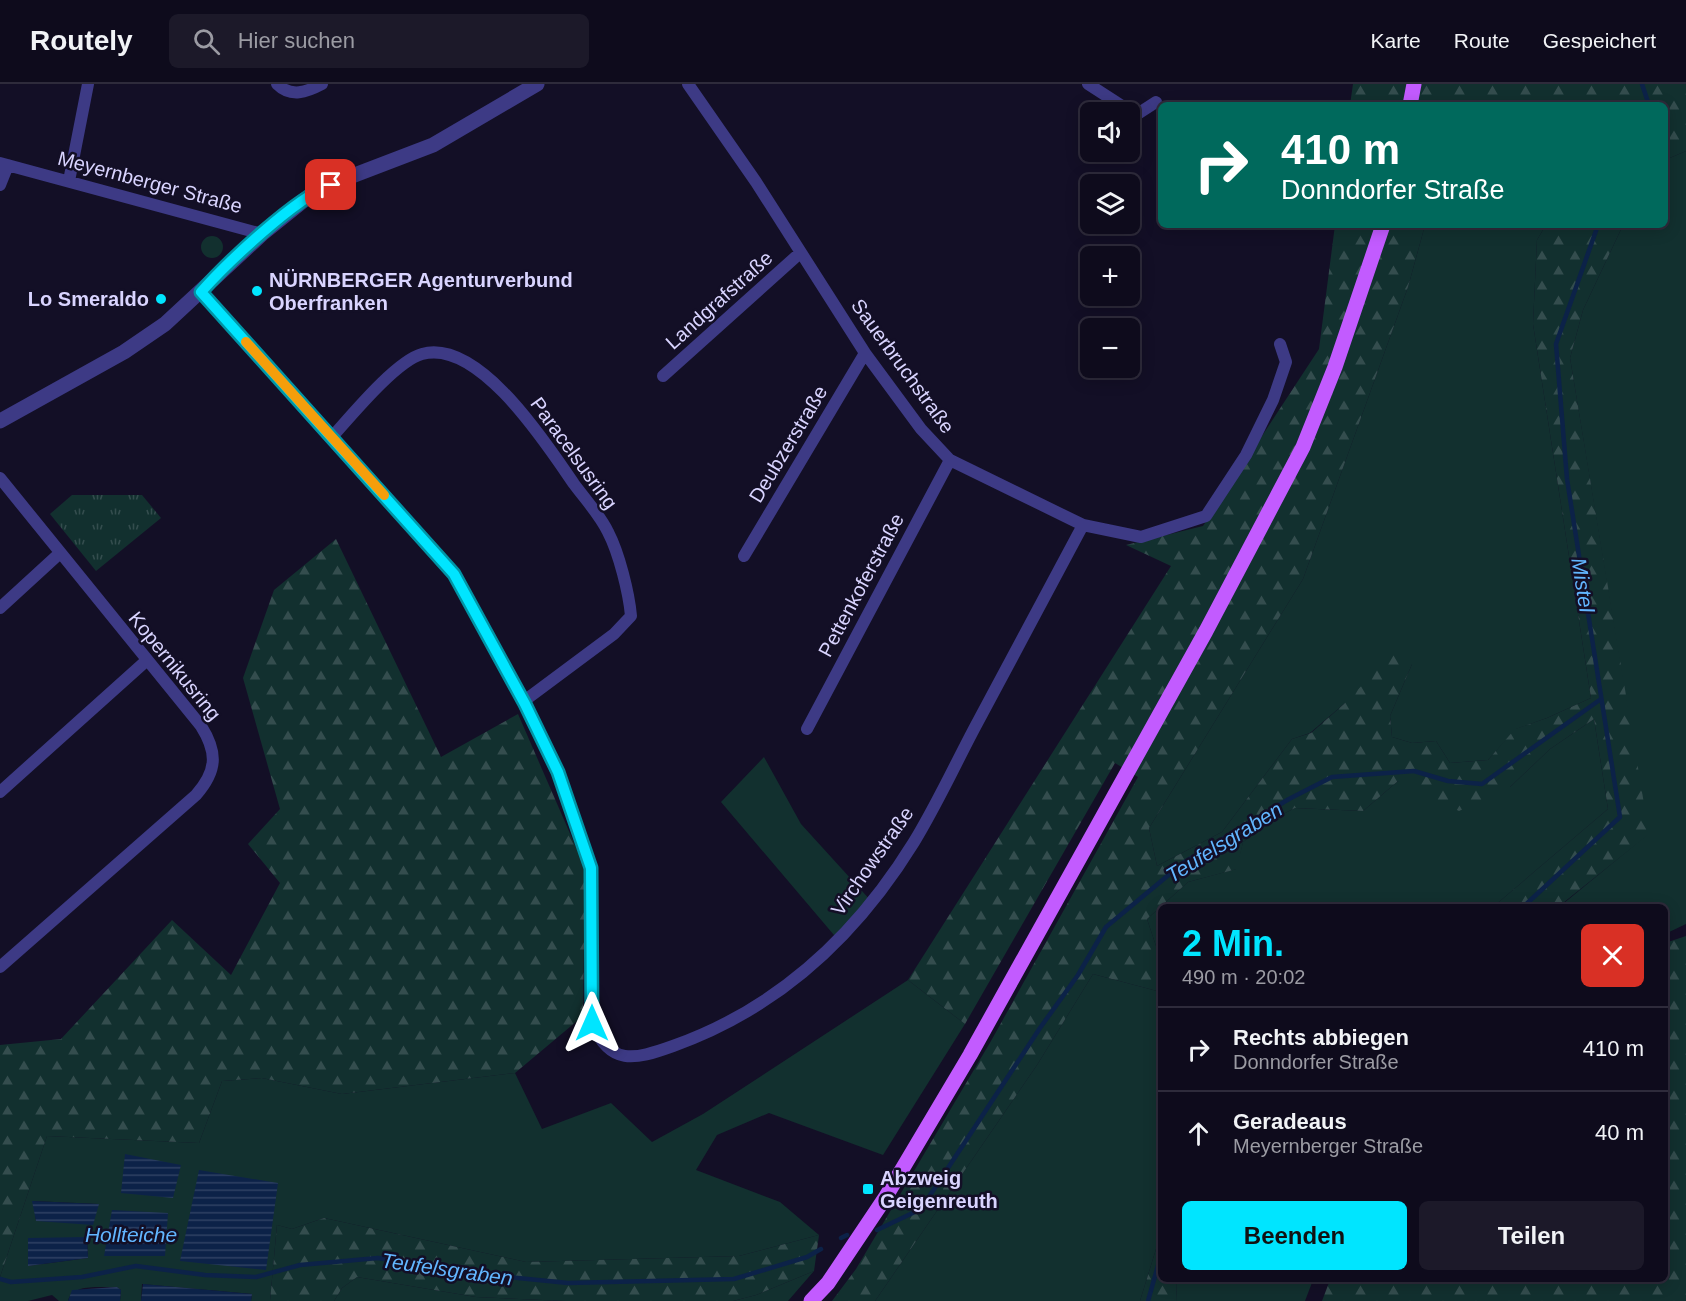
<!DOCTYPE html>
<html lang="de">
<meta charset="utf-8">
<style>
:root{--surface:#0e0b1c;--page:#1c1929;--text:#f1f3f6;--muted:#9b9ba3;--line:#2e2b3b;--accent:#00e5ff}
body{margin:0;font-family:Helvetica,sans-serif;background:var(--page);color:var(--text);height:100vh;display:flex;flex-direction:column;font-size:22px;white-space:nowrap}
*{box-sizing:border-box;margin:0}
p{font-size:20px;color:var(--muted)}
.icon{flex:none;width:33px;height:33px;fill:none;stroke:currentColor;stroke-width:2;stroke-linecap:round;stroke-linejoin:round}
.map{position:relative;flex:1;overflow:hidden}
.panel{position:absolute;left:1158px;top:820px;width:510px;height:378px;display:flex;flex-direction:column;background:var(--surface);border-radius:9px;box-shadow:0 3px 15px #0003,0 0 0 2px var(--line)}
.panel>*{flex:none}
.guide{position:absolute;left:1158px;top:18px;width:510px;height:126px;border-radius:9px;box-shadow:0 3px 15px #0003,0 0 0 2px var(--line);background:#00695c;color:#fff;overflow:hidden}
.tools{position:absolute;left:1080px;top:18px;display:grid;gap:12px}
.tools a{display:grid;place-items:center;width:60px;height:60px;border-radius:9px;background:var(--surface);box-shadow:0 3px 15px #0003,0 0 0 2px var(--line);font-size:30px}
.pin{position:absolute;display:grid;place-items:center;width:51px;height:51px;color:#fff;margin:-26px;border-radius:12px;box-shadow:0 3px 9px #0006}
.me{position:absolute;width:66px;margin:-33px;rotate:0deg;stroke-linejoin:round;filter:drop-shadow(0 0 4px #0008)}
.turn{display:flex;align-items:center;gap:21px;height:126px;padding:0 24px;font-size:27px}
.turn .icon{width:78px;height:78px;stroke-width:2.5}
.turn b{display:block;font-size:42px;line-height:51px}
.round{display:grid;place-items:center;flex:none;width:63px;height:63px;border-radius:9px;background:var(--page)}
.head{display:flex;align-items:center;justify-content:space-between;height:102px;padding:0 24px}
h1{font-size:36px;font-weight:700;line-height:45px;color:var(--accent)}
.primary-button{display:flex;gap:12px;margin-top:auto;padding:12px 24px}
.primary-button a{flex:1;height:69px;border-radius:9px;background:var(--accent);color:#111;font-size:24px;font-weight:700;line-height:69px;text-align:center}
.primary-button a+a{background:var(--page);color:var(--text)}
ul{padding:0;list-style:none}
li{display:flex;align-items:center;gap:18px;height:84px;padding:0 24px;border-top:2px solid var(--line)}
li div{flex:1}
li b{display:block;font-size:22px}
li em{font-style:normal}
header{display:flex;align-items:center;gap:36px;box-sizing:border-box;height:84px;padding:0 30px;background:var(--surface);border-bottom:2px solid var(--line)}
header strong{font-size:28px}
nav{display:flex;gap:33px;margin-inline-start:auto;font-size:21px}
.search{width:420px;height:54px;background:var(--page);display:flex;align-items:center;gap:15px;box-sizing:border-box;padding:0 21px;border-radius:9px;color:var(--muted);font-size:22px}
.map>svg:first-child{display:block}
.green{fill:#12302f;fill-rule:evenodd}
.forest{fill:url(#forest-firs)}
.park{fill:url(#park-tufts)}
.water{fill:url(#water-rules)}
.lines{fill:none;stroke-linecap:round;stroke-linejoin:round}
.stream{stroke:#0c2248;stroke-width:4.5}
.minor{stroke:#3d3a85;stroke-width:12}
.tertiary{stroke:#3d3a85;stroke-width:15}
.primary{stroke:#c25bff;stroke-width:15}
.route-casing{stroke:#0095a6;stroke-width:15}
.route{stroke:#00e5ff;stroke-width:10}
.slow{stroke:#f59e0b;stroke-width:10}
.poi-dot{fill:#00e5ff;stroke:#130f26;stroke-width:2}
.labels{text-anchor:middle;dominant-baseline:central;stroke-width:5;stroke-linejoin:round;paint-order:stroke}
.street-label{font-size:20px;fill:#d9d4ff;stroke:#130f26}
.poi-label{font-size:20px;font-weight:bold;fill:#d9d4ff;stroke:#130f26;text-anchor:start}
.water-label{font-size:21px;font-style:italic;fill:#62b6ff;stroke:#130f26}
</style>
<header>
<strong>Routely</strong>
<div class="search"><svg class="icon" aria-label="search" viewBox="0 0 24 24"><circle cx="10" cy="10" r="6"/><path d="M15 15l6 6"/></svg>Hier suchen</div>
<nav><a>Karte</a><a>Route</a><a>Gespeichert</a></nav>
</header>
<div class="map">
<svg width="1686" height="1217" viewBox="0 0 1686 1217">
<defs>
<pattern id="forest-firs" width="22" height="20" patternUnits="userSpaceOnUse" patternTransform="scale(1.5)"><rect width="22" height="20" fill="#12302f"/><path d="M5 1l3.5 6h-7zM16 11l3.5 6h-7z" fill="#344d4e"/></pattern>
<pattern id="park-tufts" width="24" height="20" patternUnits="userSpaceOnUse" patternTransform="scale(1.5)"><rect width="24" height="20" fill="#12302f"/><path d="M3 7l-1-3M5 7V3M7 7l1-3M15 17l-1-3M17 17v-4M19 17l1-3" fill="none" stroke="#344d4e"/></pattern>
<pattern id="water-rules" width="6" height="5" patternUnits="userSpaceOnUse" patternTransform="scale(1.5)"><rect width="6" height="5" fill="#0c2248"/><path d="M0 2.5h6" fill="none" stroke="#2f4163"/></pattern>
</defs>
<rect width="100%" height="100%" fill="#130f26"/>
<!-- green -->
<path class="green" d="M1686 67V840L1665 850V824H1558L1648 750 1570 274 1583 226 1623 141H1665V76Z
M1425 141H1546L1537 156 1533 240 1591 614 1547 634 1516 645 1488 676 1450 679 1436 657 1412 659 1392 653 1390 632 1412 580 1344 620 1310 649 1292 655 1222 748 1157 782 1149 744 1303 495 1408 203Z
M201 163a11 11 0 1 1 22 0a11 11 0 1 1-22 0Z
M1594 635 1608 725 1493 823 1161 824V868L1157 865 1147 835 1188 798 1236 785 1243 758 1277 733 1295 724 1363 727 1398 697 1510 703 1550 665Z
M764 673 801 740 872 818 839 857 721 718Z
M1093 890 1161 908V1149L1140 1217H875L1037 981Z
M908 896 965 940 883 1071 769 1029 717 1051 696 1086 780 1118 819 1151 739 1172 526 1178 324 1134 292 1145 277 1141 270 1217H251L252 1210 142 1200 141 1217H120L121 1206 117 1203C101 1204 72 1199 68 1217H59L52 1211 28 1217H0V1193L47 1052 199 1059 222 997 262 994 342 1010 515 989 542 1045 611 1019 652 1058 703 1030ZM33 1117 98 1120 36 1137ZM87 1153 88 1174 28 1182Z
M814 1187 788 1217H733L756 1211Z
M357 1193 476 1213 566 1217H334L342 1204Z
M1177 1196H1313L1305 1217H1176Z"/>
<!-- forest -->
<path class="forest" d="M1353 0H1686V67L1665 76V21H1350Z
M1335 141H1425L1408 203 1303 495 1149 744 1157 782 1222 748 1292 655 1311 649 1344 620 1394 568 1412 580 1390 632 1392 653 1412 659 1436 657 1450 679 1488 676 1515 645 1547 634 1591 614 1533 240 1537 156 1546 141H1623L1583 226 1570 274 1649 750 1558 823H1493L1608 725 1594 635 1550 665 1510 703 1459 727 1398 697 1363 727 1295 724 1277 733 1243 758 1237 785 1188 798 1147 835 1157 865 1161 868V908L1093 890 1037 981 875 1217H832L856 1185 991 957 1138 693 1115 679 965 940 908 896 1171 482 1126 461 1203 442 1319 265Z
M336 455 441 673 518 630 585 784 583 932 515 989 342 1010 262 994 222 997 199 1059 47 1052 0 1193V961L61 955 172 836 231 891 280 799 248 760 280 725 243 594 274 506Z
M1686 852V1217H1322L1330 1196H1665V859Z
M324 1134 526 1178 739 1172 819 1151 814 1187 756 1211 733 1217H566L476 1213 357 1193 342 1204 334 1217H270L277 1141 292 1145Z
M1161 1149V1196H1177L1176 1217H1140Z"/>
<!-- park -->
<path class="park" d="M72 411H142L161 434 96 487 50 430Z"/>
<!-- water -->
<path class="water" d="M125 1070 181 1081 173 1114 121 1109Z
M199 1086 278 1099 266 1186 180 1177Z
M32 1117 99 1120 93 1141 36 1137Z
M112 1126 168 1129 165 1172H104Z
M87 1153 88 1174 28 1182V1154Z
M143 1200 252 1210 251 1217H141Z
M117 1203 121 1206 120 1217H68L72 1206Z"/>
<g class="lines">
<!-- stream -->
<path class="stream" d="M1642 0 1649 21
M1522 824 1620 733 1567 395 1556 260 1598 141
M877 1146 921 1125 1040 944 1078 891 1106 843 1183 779 1289 715 1332 693 1414 687 1448 697 1482 700 1601 615
M841 1154 847 1151
M0 1195 11 1198 82 1193 136 1182 205 1191 256 1193 300 1181 378 1174 467 1189 568 1199 734 1195 807 1173 821 1165
M1148 1217 1161 1171"/>
<!-- minor -->
<path class="minor" d="M277 0C291 14 307 8 322 0
M688 0 756 98 865 269 921 345 950 376 1083 441 1141 453 1206 432 1246 371 1273 316 1286 278 1280 260
M1088 0 1136 31 1156 18
M0 79 262 150
M69 97 88 0
M0 101 8 81
M201 208 454 490 524 617 558 688 591 784 592 939C610 982 634 976 673 962 777 925 856 852 914 758 936 722 954 683 974 645 1010 577 1047 509 1083 441
M663 292 800 169
M332 353C351 332 396 277 422 270 479 254 547 361 574 400 585 415 600 431 608 448 619 469 629 509 631 532L614 550 524 617
M0 394 201 642C218 669 217 687 196 711L0 883
M744 472 865 269
M0 524 60 469
M807 645 950 376
M0 708 146 577"/>
<!-- tertiary -->
<path class="tertiary" d="M0 337 124 268 165 240 262 150 318 105 433 61 537 0"/>
<!-- primary -->
<path class="primary" d="M1410 21 1414 0
M811 1217 828 1199 885 1114 970 971 1206 547 1303 363 1335 283 1383 141"/>
</g>
<g class="lines">
<defs>
<path id="route" d="M331 101C296 113 226 180 201 208L454 490 525 620 558 688 591 784 592 939"/>
</defs>
<!-- route casing -->
<use href="#route" class="route-casing"/>
<!-- route -->
<use href="#route" class="route"/>
<!-- slow -->
<path class="slow" d="M246 258 384 411"/>
</g>
<!-- markers -->
<g class="poi-dot">
<circle cx="257" cy="207" r="6"/>
<circle cx="161" cy="215" r="6"/>
<rect x="862" y="1099" width="12" height="12" rx="3"/>
</g>
<g class="labels">
<!-- street labels -->
<g class="street-label">
<text transform="translate(150 98) rotate(15)">Meyernberger Straße</text>
<text transform="translate(719 216) rotate(-42)">Landgrafstraße</text>
<text transform="translate(903 282) rotate(54)">Sauerbruchstraße</text>
<text transform="translate(788 360) rotate(-59)">Deubzerstraße</text>
<text transform="translate(574 369) rotate(54)">Paracelsusring</text>
<text transform="translate(861 501) rotate(-62)">Pettenkoferstraße</text>
<text transform="translate(175 582) rotate(51)">Kopernikusring</text>
<text transform="translate(872 777) rotate(-55)">Virchowstraße</text>
</g>
<!-- poi labels -->
<g class="poi-label">
<text x="269" y="196">NÜRNBERGER Agenturverbund<tspan x="269" dy="23">Oberfranken</tspan></text>
<text x="149" y="215" text-anchor="end">Lo Smeraldo</text>
<text x="880" y="1094">Abzweig<tspan x="880" dy="23">Geigenreuth</tspan></text>
</g>
<!-- water labels -->
<g class="water-label">
<text transform="translate(1583 501) rotate(81)">Mistel</text>
<text transform="translate(1224 758) rotate(-32)">Teufelsgraben</text>
<text x="131" y="1150">Hollteiche</text>
<text transform="translate(447 1185) rotate(8)">Teufelsgraben</text>
</g>
</g>
</svg>
<div class="tools">
<a><svg class="icon" aria-label="sound" viewBox="0 0 24 24"><path d="M4 9h4l5-4v14l-5-4H4zM17 9q2 3 0 6"/></svg></a>
<a><svg class="icon" aria-label="layers" viewBox="0 0 24 24"><path d="M12 4l9 5-9 5-9-5zM3 14l9 5 9-5"/></svg></a>
<a>+</a>
<a>−</a>
</div>
<div class="pin" style="left:331px;top:101px;background:#d93025"><svg class="icon" aria-label="arrive" viewBox="0 0 24 24"><path d="M6 21V4h12l-3 4 3 4H6"/></svg></div>
<svg class="me" style="left:592px;top:939px" viewBox="-20 -20 40 40"><path d="M0-17L14 15 0 8-14 15z" fill="#00e5ff" stroke="#fff" stroke-width="4"/></svg>
<div class="guide">
<div class="turn"><svg class="icon" aria-label="right" viewBox="0 0 24 24"><path d="M7 20v-9h11M14 6l5 5-5 5"/></svg><div><b>410 m</b>Donndorfer Straße</div></div>
</div>
<section class="panel">
<div class="head"><div><h1>2 Min.</h1><p>490 m · 20:02</p></div><a class="round" style="background:#d93025;color:#fff"><svg class="icon" aria-label="close" viewBox="0 0 24 24"><path d="M6 6l12 12M18 6L6 18"/></svg></a></div>
<ul>
<li><svg class="icon" aria-label="right" viewBox="0 0 24 24"><path d="M7 20v-9h11M14 6l5 5-5 5"/></svg><div><b>Rechts abbiegen</b><p>Donndorfer Straße</p></div><em>410 m</em></li>
<li><svg class="icon" aria-label="ahead" viewBox="0 0 24 24"><path d="M12 20V5M6 11l6-6 6 6"/></svg><div><b>Geradeaus</b><p>Meyernberger Straße</p></div><em>40 m</em></li>
</ul>
<div class="primary-button"><a>Beenden</a><a>Teilen</a></div>
</section>
</div>
